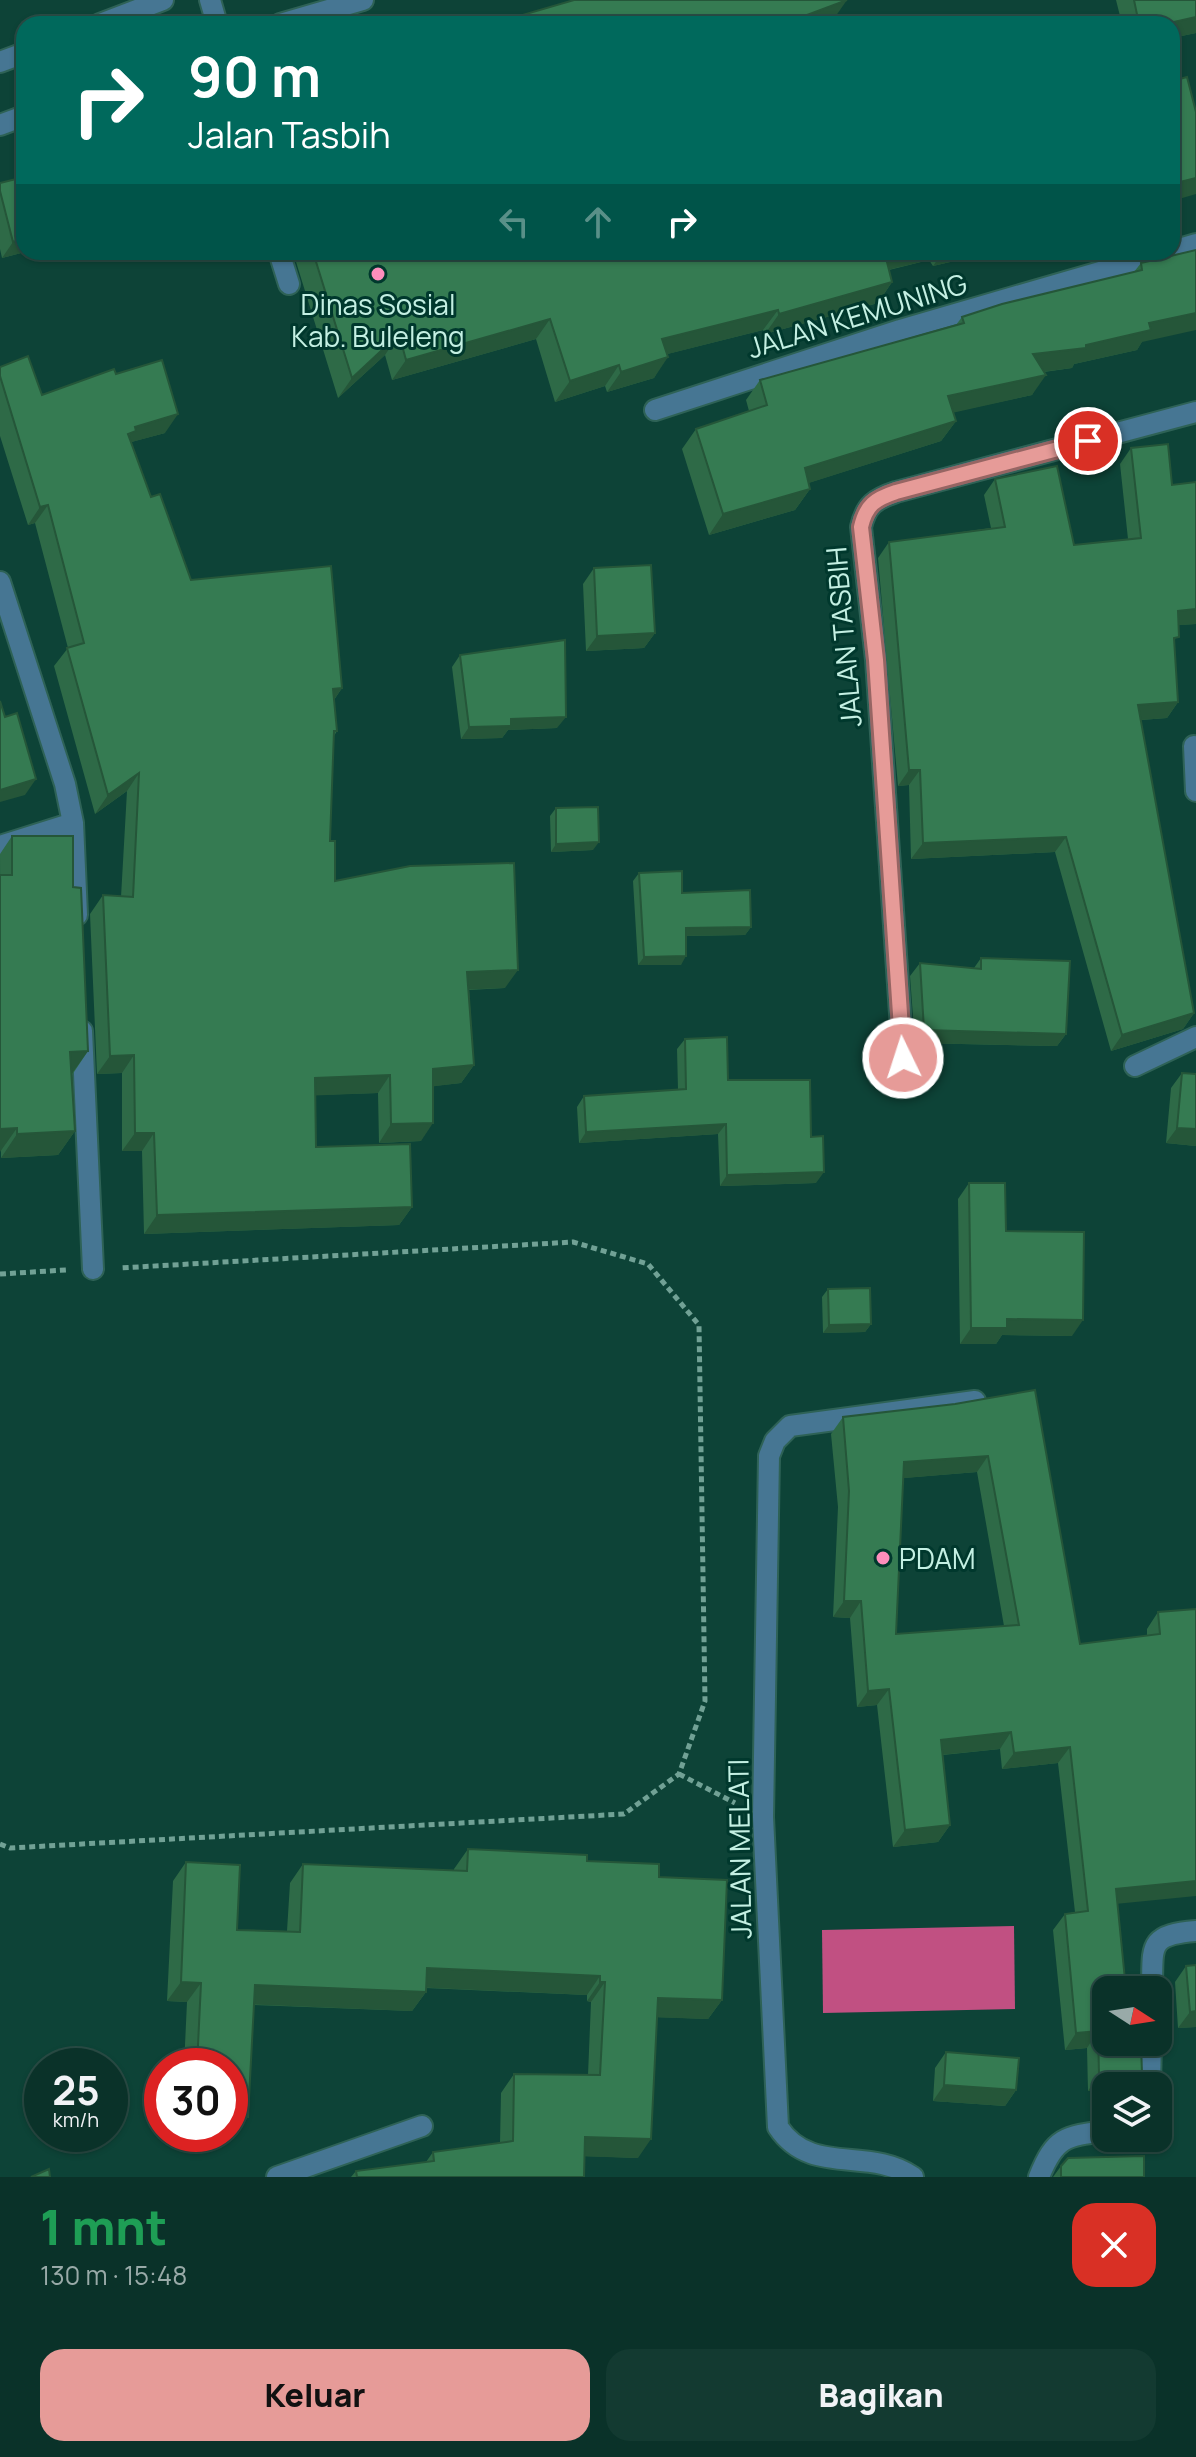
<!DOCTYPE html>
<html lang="id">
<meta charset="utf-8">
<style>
:root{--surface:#0a3229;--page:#133a31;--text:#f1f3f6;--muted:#99aaa8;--line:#2a4d46;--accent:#e69b98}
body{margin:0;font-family:Manrope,sans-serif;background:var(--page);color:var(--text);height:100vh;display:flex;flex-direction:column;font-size:30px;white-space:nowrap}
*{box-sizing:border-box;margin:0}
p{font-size:26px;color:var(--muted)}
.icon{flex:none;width:44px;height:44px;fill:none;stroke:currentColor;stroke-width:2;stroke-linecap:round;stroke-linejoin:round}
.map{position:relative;height:2177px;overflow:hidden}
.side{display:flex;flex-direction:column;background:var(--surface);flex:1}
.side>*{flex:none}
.banner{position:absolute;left:16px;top:16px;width:1164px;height:244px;border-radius:24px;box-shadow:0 2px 6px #0004,0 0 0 2px var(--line);background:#00695c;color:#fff;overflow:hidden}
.needle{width:52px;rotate:102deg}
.buttons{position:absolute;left:1092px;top:1976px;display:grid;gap:16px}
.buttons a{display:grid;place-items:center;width:80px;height:80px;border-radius:16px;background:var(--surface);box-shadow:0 2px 6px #0004,0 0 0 2px var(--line);font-size:40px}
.speed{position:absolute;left:24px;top:2048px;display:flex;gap:16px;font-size:40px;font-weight:700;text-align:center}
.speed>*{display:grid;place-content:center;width:104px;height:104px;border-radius:50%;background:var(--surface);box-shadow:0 2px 6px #0004,0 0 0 2px var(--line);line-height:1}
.speed small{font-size:20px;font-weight:400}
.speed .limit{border:12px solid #d22;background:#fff;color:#111}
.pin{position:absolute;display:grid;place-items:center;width:68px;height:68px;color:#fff;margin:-34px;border:4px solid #fff;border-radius:50%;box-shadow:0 2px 8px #0007}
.me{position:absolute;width:88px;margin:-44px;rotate:356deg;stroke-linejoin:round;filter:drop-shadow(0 0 6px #0008)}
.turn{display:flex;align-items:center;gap:28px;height:168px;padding:0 40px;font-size:36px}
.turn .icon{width:104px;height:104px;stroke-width:2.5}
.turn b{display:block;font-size:56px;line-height:68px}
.lanes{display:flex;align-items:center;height:76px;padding:0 40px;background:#0003;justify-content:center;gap:40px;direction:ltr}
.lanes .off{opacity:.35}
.round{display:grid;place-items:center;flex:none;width:84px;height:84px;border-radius:24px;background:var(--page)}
.head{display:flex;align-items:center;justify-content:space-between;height:136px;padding:0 40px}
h1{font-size:48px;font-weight:800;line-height:60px;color:#1e9e55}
.button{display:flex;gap:16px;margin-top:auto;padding:16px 40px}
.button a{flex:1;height:92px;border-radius:24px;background:var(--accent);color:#111;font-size:32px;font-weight:800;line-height:92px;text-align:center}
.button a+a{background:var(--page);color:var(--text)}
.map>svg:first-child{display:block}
.water{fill:#c15082}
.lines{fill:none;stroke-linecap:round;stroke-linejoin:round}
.minor-casing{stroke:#2e6256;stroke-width:24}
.path{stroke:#71a195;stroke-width:5;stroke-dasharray:6 4;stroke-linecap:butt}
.minor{stroke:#467693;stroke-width:20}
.wall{fill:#2e6a47;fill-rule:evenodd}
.shaded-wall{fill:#255639}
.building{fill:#357b52;stroke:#255639;stroke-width:2;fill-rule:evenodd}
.route-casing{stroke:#966563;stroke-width:20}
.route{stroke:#e69b98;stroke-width:14}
.poi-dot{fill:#fe8ebc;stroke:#00382d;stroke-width:3}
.labels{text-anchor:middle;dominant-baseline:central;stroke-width:6;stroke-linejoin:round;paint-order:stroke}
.poi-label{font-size:28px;fill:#c4f0e3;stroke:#00382d}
.street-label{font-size:28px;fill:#c4f0e3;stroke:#00382d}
</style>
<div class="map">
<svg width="1196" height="2177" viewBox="0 0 1196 2177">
<rect width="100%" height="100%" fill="#0d4337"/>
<!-- water -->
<path class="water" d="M1014 1926 1015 2009 823 2013 822 1930Z"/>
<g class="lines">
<defs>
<path id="minor" d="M210 0 217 24
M100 24 163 0
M280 24 363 0
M0 62 24 53
M0 125 24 116
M1172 251 1196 244
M279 252 289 284
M655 410 900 330 1169 252
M0 582 65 784 73 823 77 915
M1194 746 1196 791
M0 846 73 823
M82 1031 93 1269
M903 1058 876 660 861 527C866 505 875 499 896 492L1196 412
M1135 1066 1196 1037
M1152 1990C1153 1946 1147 1935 1196 1931
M1150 2086 1151 2042
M277 2177 422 2126
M913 2177C869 2146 811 2177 778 2127L763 1817 769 1456 775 1441 790 1426 975 1401
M1039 2177C1055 2137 1065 2136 1106 2131"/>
</defs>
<!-- minor casing -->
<use href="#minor" class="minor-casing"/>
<!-- path -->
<path class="path" d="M0 1274 66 1270
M679 1774 735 1803
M0 1844 10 1848 624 1814 679 1774 705 1701 699 1325 648 1264 573 1242 120 1268"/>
<!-- minor -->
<use href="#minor" class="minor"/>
</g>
<!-- wall -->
<path class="wall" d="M1116 0H1196V33L1172 38V24H1122Z
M0 183 25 252 2 258 0 249Z
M1196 250 1137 350 1074 364 1072 368 1044 372 1032 395 953 412 956 421 941 441 808 483 810 489 795 510 709 535 682 449 696 429 749 411 746 400 760 380 956 325 962 317 1134 272 1141 263Z
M293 252H993L933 266 929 260 889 270 892 282 878 303 765 334 763 330 667 354 654 378 607 392 605 386 555 402 536 339 392 380 385 355 338 398Z
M0 367 42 395 116 374 165 433 131 442 151 497 191 580 342 688 334 700 337 731 334 736 330 841 335 881 505 988 469 990 474 1065 461 1083 433 1086 421 1141 379 1143 378 1093 315 1095 316 1147 412 1207 399 1225 144 1234 142 1151H122V1073L97 1074 90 914 103 895 121 897 127 791 95 814 54 666 68 648 35 523 28 525 0 436Z
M1131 448 1172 485 1196 482V624L1178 625 1174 645 1178 702 1167 718 1141 720 1194 1013 1183 1029 1111 1051 1055 852 911 859 909 785 898 786 878 558 889 542 991 528 984 495 995 479 1074 545 1128 539 1120 464Z
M594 568 655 633 644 648 586 651 583 584Z
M460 655 557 728 508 730 502 738 461 739 452 667Z
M556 808 593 850 551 852 550 816Z
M12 836 73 887 88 1051 72 1075 75 1131 58 1155 1 1158 0 854Z
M639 873 682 893 751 927 745 935 686 936 681 965H638L633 881Z
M981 958 1066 1034 1057 1046 915 1043 910 976 920 963 974 968Z
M685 1039 728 1080 811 1137 816 1183 720 1186 718 1134 579 1143 577 1107 584 1096 678 1090 677 1049Z
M1182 1073 1196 1146 1166 1143 1171 1088Z
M969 1183 1006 1231 1072 1336 1002 1335 996 1344H960L958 1199Z
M828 1289 871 1324 865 1332 823 1333 822 1297Z
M1035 1390 1080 1644 1147 1636V1629L1158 1612 1196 1609 1118 1904 1106 1990 1142 2074 1133 2086H1106V2090L1088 2091 1087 2048 1065 2050 1053 1930 1065 1914 1075 1912 1058 1763 1002 1769 1000 1749 943 1755 950 1825 938 1842 893 1847 877 1705 857 1707 850 1618 833 1617 838 1507 831 1434 843 1417 955 1404ZM977 1472 1004 1626 896 1634 903 1478Z
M468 1849 587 1861 659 1877 722 2000 708 2019 657 2017 638 2158 585 2156 584 2177H351L356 2171 426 2162 433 2152 500 2143 501 2093 514 2074 588 2075 591 2002 587 2001V1995L426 1988V1992L412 2011 254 2005 235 2136 230 2066H184L187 2002 167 2001 173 1881 186 1862 237 1930 287 1931 290 1883 303 1864 454 1871V1869Z
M1186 1966 1196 2027 1178 2028 1175 1982Z
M946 2052 1016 2090 1005 2106 933 2101 935 2068Z
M1061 2166 1144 2177H1053Z"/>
<!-- shaded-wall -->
<path class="shaded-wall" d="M847 0 833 20 824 24H783Z
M1196 17V33L1172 38V24H1165Z
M1196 178V194L1172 201V184Z
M24 239 25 252 2 258 13 242Z
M893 252H935L929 260 871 274 885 254Z
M943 252H993L933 266Z
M892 282 878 303 765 334 779 314Z
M778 310 763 330 648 359 662 339Z
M1196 313V330L1142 342 1137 350 1074 364 1072 368 1018 375 1033 354 1086 345 1149 323Z
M550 319 536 339 392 380 406 360Z
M399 334 385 355 338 398 352 378Z
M668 357 654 378 607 392 621 372Z
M619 365 605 386 555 402 570 381Z
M1046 375 1032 395 934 417 948 396Z
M178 414 165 433 128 443 116 453 135 427Z
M956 421 941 441 790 489 805 468Z
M810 489 795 510 709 535 723 514Z
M48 505 35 523 28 525 40 507Z
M1196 609V624L1166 626 1178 611Z
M655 633 644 648 586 651 597 636Z
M342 688 329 707 333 689Z
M1178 702 1167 718 1127 721 1138 705Z
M566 717 557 728 508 730 502 738 461 739 469 727 511 719Z
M909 770H920L909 785 898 786Z
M139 773 127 791 95 814 108 795Z
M36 779 25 795 0 802V790Z
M1066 837 1055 852 911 859 923 843Z
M599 842 593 850 551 852 556 844Z
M751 927 745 935 680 936 686 928Z
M686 956 681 965H638L644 957Z
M518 970 505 988 455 990 467 972Z
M1194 1013 1183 1029 1111 1051 1122 1035Z
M924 1030 1066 1034 1057 1046 915 1043Z
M88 1051 71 1075 70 1052Z
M134 1055 122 1073 97 1074 110 1056Z
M474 1065 461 1083 420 1088 433 1069Z
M390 1075 378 1093 302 1096 315 1078Z
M433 1123 421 1141 379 1143 391 1124Z
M726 1124 718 1134 579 1143 586 1132Z
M17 1128 0 1152V1129Z
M1177 1128 1196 1129V1146L1166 1143Z
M75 1131 58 1155 1 1158 17 1134Z
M135 1133H154L142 1151H122Z
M824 1172 816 1183 720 1186 727 1175Z
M412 1207 399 1225 144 1234 157 1215Z
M1007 1319 1083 1320 1072 1336 1002 1335 996 1344H960L971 1328Z
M871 1324 865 1332 823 1333 829 1325Z
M988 1456 977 1472 893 1479 904 1462Z
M844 1601H861L850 1618 833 1617Z
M889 1689 877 1705 857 1707 868 1691Z
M1011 1732 1000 1749 930 1756 941 1740Z
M1070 1747 1058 1763 1002 1769 1014 1753Z
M950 1825 938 1842 893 1847 905 1830Z
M1196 1881V1896L1105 1905 1116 1889Z
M427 1968 600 1976 587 1995 413 1987Z
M181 1982 201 1983 187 2002 167 2001Z
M600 1982H605L591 2002 587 2001Z
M255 1985 426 1992 412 2011 241 2004Z
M658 1998 722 2000 708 2019 645 2017Z
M1196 2011V2027L1178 2028 1190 2012Z
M1098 2031 1087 2048 1065 2050 1076 2033Z
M1099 2074H1142L1133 2086H1106V2090L1088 2091Z
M944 2085 1016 2090 1005 2106 933 2101Z
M230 2116 248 2117 235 2136 187 2134H230Z
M585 2137 651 2139 638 2158 572 2156Z"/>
<!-- building -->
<path class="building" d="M574 0H847L783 24H492Z
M1134 0H1196V17L1165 24H1139Z
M1187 77 1196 112V178L1172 184V81Z
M24 177V239L13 242 0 191V183Z
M1196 250V313L1149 323 1151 330 1086 345V348L1033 354 1046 375 948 396 956 421 805 468 810 489 723 514 696 429 767 405 760 380 964 323 962 317 1002 304 1142 270 1141 263Z
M313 252H893L885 254 892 282 779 314 778 310 662 339 668 357 621 372 619 365 570 381 550 319 406 360 399 334 352 378Z
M28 356 42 395 114 369 116 374 162 360 178 414 135 427 136 431 128 434 151 497 160 494 191 580 331 566 342 688 333 689 337 731H334L330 841H335V881L410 866 514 863 518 970 467 972 474 1065 433 1069V1123L391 1124 390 1075 315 1078 316 1147 410 1144 412 1207 157 1215 154 1133H135L134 1055 110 1056 103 895 133 897 139 773 108 795 67 648 84 643 48 505 40 507 0 376V367Z
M1168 444 1172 485 1196 482V609L1178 611 1179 637 1174 638 1178 702 1138 705 1194 1013 1122 1035 1066 837 923 843 920 770H909L889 542 1005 527 995 479 1057 466 1074 545 1141 538 1131 448Z
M651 565 655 633 597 636 594 568Z
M565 640 566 717 511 719V726L469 727 460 655Z
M0 701 5 717 17 713 36 779 0 790Z
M598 807 599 842 556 844V808Z
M12 836H73V887L81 888 88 1051 70 1052 75 1131 17 1134V1128L0 1129V875H12Z
M682 871V893L750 890 751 927 686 928V956L644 957 639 873Z
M981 958 1070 961 1066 1034 924 1030 920 963 981 969Z
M727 1037 728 1080H810L811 1137 823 1136 824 1172 727 1175 726 1124 586 1132 584 1096 686 1089 685 1039Z
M1182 1073 1196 1074V1129L1177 1128Z
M969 1183H1005L1006 1231 1084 1232 1083 1320 1007 1319V1328H971Z
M870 1288 871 1324 829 1325 828 1289Z
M1035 1390 1080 1644 1160 1634 1158 1612 1196 1609V1881L1116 1889 1126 1990H1106V2042H1141L1142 2074H1099L1098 2031 1076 2033 1065 1914 1088 1911 1070 1747 1014 1753 1011 1732 941 1740 950 1825 905 1830 889 1689 868 1691 861 1601H844L849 1491 843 1417 955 1404ZM988 1456 1019 1625 896 1634 904 1462Z
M468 1849 587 1855V1861L659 1864V1877L727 1880 722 2000 658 1998 651 2139 585 2137 584 2177H357L356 2171 434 2161 433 2152 513 2141 514 2074 600 2075 605 1982H600V1976L427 1968 426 1992 255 1985 248 2117 230 2116V2066H197L201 1983 181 1982 186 1862 240 1865 237 1930 300 1932 303 1864 467 1871Z
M1196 1965V2011L1190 2012 1186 1966Z
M946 2052 1019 2058 1016 2090 944 2085Z
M1144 2156V2177H1061V2166L1068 2158Z
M49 2169 50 2177H31Z"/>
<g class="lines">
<defs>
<path id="route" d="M903 1058 876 660 861 527C866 505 875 499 896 492L1088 441"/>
</defs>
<!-- route casing -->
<use href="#route" class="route-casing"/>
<!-- route -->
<use href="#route" class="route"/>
</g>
<!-- markers -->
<g class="poi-dot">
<circle cx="378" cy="274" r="8"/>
<circle cx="883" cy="1558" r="8"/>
</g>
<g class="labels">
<!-- poi labels -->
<g class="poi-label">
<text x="378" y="304">Dinas Sosial<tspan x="378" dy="32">Kab. Buleleng</tspan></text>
<text x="899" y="1558" text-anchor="start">PDAM</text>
</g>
<!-- street labels -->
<g class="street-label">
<text transform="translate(857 315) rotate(-17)">JALAN KEMUNING</text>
<text transform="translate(843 637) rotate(-95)">JALAN TASBIH</text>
<text transform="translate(739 1849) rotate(-91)">JALAN MELATI</text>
</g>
</g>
</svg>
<div class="buttons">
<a><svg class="needle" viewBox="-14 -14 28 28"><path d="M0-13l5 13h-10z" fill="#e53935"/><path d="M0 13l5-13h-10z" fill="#99aaa8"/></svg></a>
<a><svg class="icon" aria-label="layers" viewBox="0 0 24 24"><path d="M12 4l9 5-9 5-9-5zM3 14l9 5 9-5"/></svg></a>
</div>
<div class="speed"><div>25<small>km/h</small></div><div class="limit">30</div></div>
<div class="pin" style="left:1088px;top:441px;background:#d93025"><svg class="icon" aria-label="arrive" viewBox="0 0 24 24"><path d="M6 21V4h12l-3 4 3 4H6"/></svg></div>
<svg class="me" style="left:903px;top:1058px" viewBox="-20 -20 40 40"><circle r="17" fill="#e69b98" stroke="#fff" stroke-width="3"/><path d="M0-11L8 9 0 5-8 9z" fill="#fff"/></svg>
<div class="banner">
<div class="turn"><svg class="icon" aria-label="right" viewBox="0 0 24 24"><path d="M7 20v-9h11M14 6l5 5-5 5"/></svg><div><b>90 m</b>Jalan Tasbih</div></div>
<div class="lanes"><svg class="icon off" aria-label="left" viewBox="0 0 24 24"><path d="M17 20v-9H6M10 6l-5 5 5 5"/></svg><svg class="icon off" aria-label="ahead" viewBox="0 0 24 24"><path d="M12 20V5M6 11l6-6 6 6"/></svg><svg class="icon" aria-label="right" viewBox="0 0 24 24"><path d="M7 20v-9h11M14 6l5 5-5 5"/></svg></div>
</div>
</div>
<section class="side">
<div class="head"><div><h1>1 mnt</h1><p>130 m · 15:48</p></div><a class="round" style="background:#d93025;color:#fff"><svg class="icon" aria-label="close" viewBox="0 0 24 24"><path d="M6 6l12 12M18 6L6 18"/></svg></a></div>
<div class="button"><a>Keluar</a><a>Bagikan</a></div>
</section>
